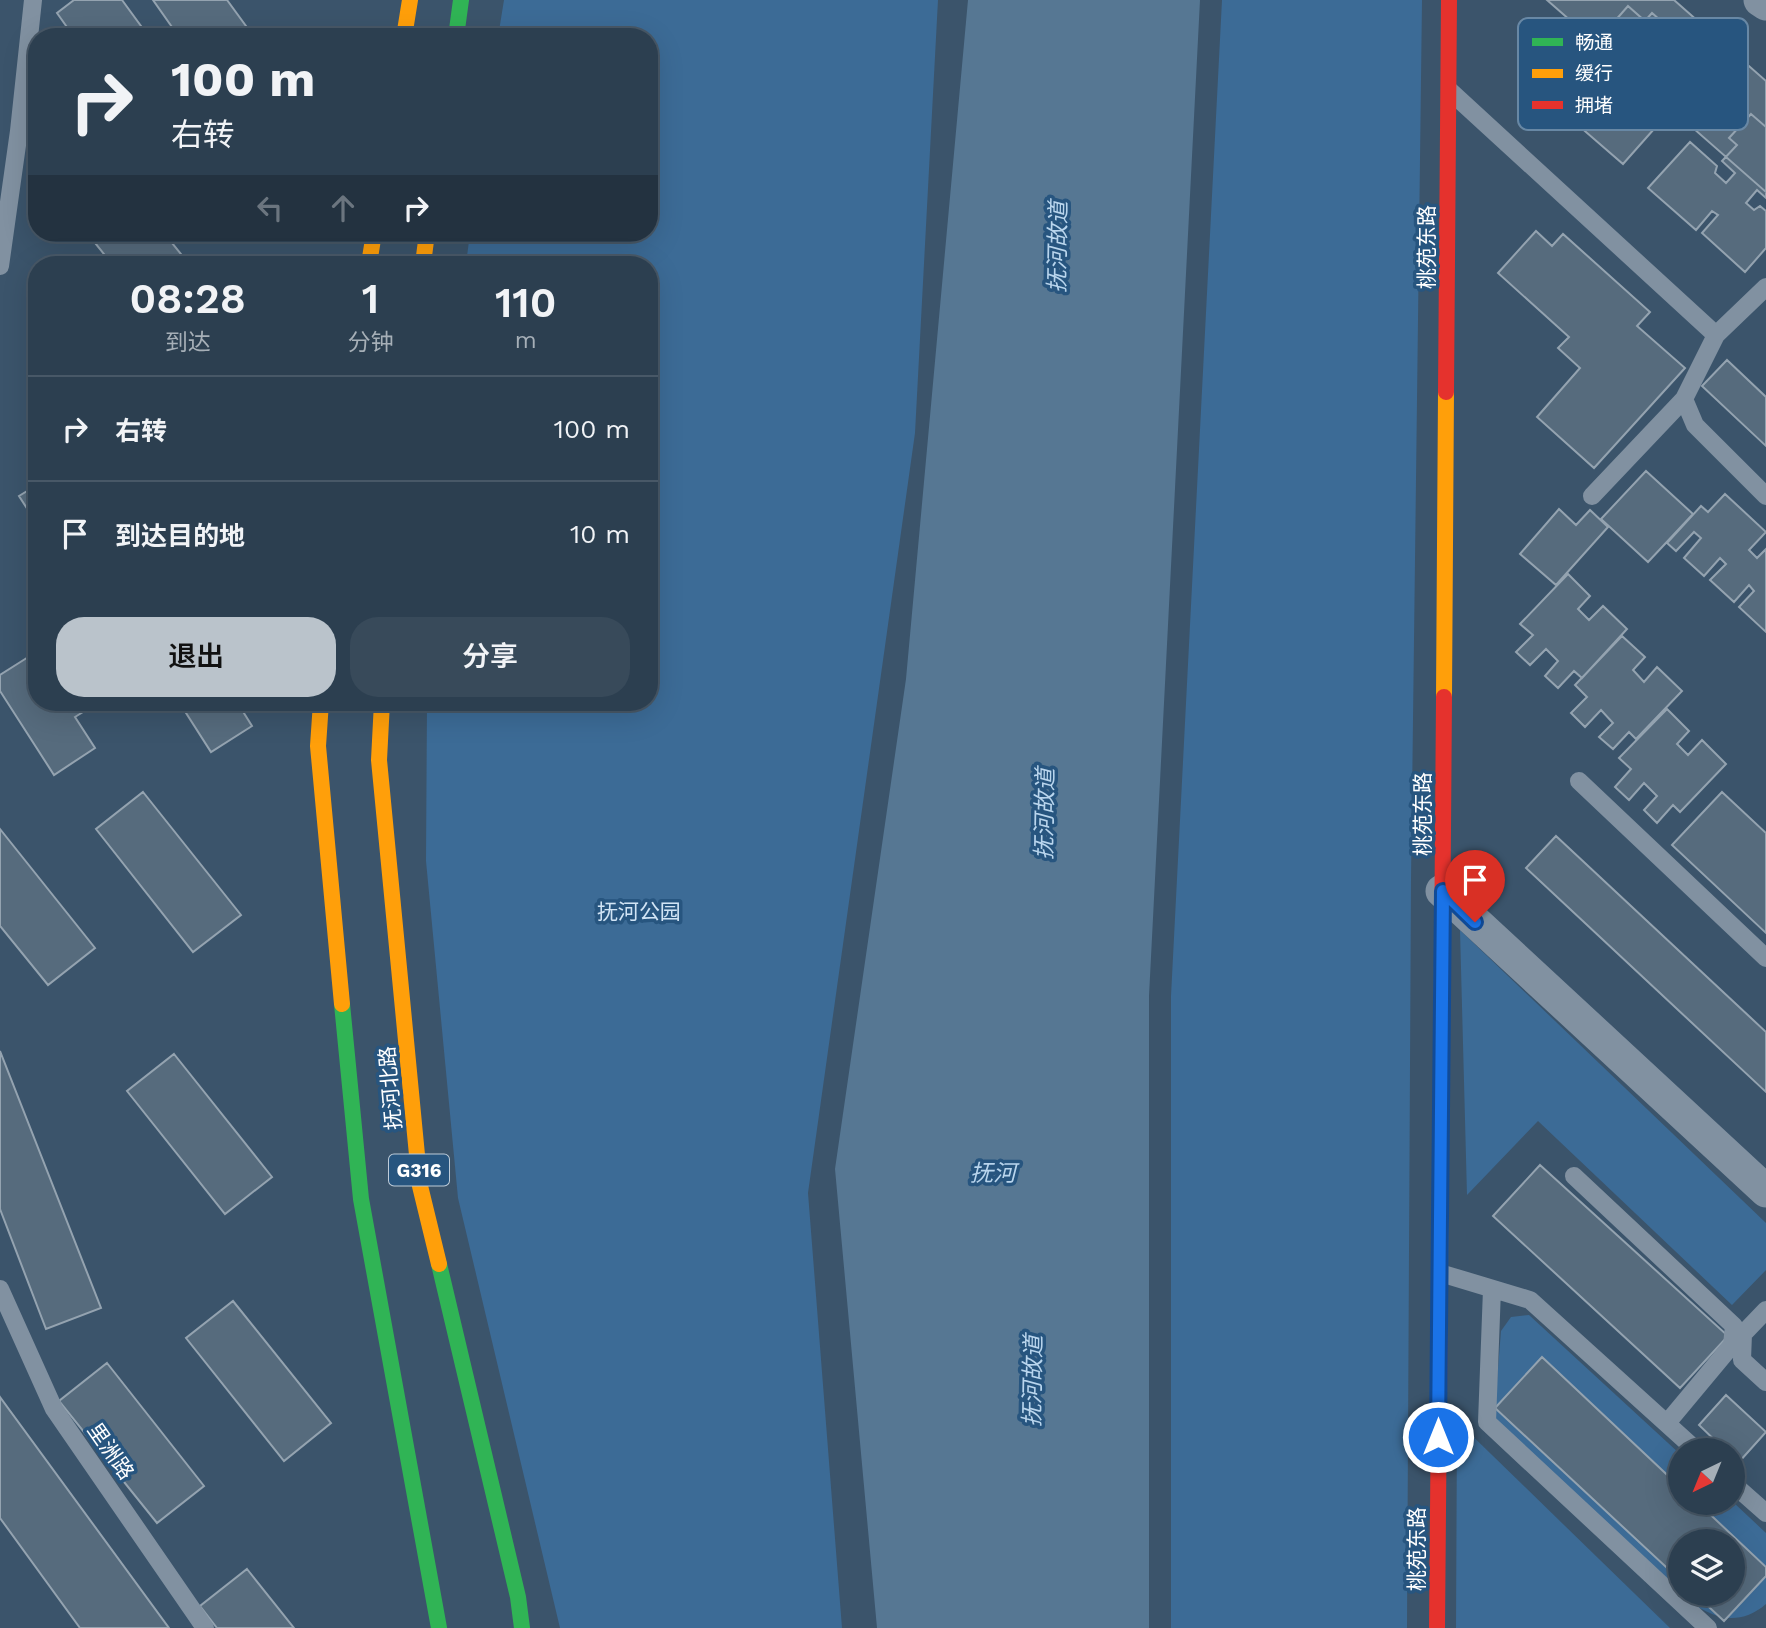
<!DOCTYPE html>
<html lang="zh">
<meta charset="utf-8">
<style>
:root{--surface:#2c3f50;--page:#384a5a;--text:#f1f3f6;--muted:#a6afb7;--line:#485867;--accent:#bac3cb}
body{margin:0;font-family:"Work Sans","Noto Sans SC",sans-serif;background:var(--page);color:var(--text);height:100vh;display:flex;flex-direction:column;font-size:26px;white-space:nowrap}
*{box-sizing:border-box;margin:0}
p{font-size:23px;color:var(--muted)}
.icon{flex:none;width:38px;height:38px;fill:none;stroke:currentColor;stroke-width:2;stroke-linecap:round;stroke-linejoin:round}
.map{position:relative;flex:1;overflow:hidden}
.drawer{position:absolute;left:28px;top:256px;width:630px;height:455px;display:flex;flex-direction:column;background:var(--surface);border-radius:28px;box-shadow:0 7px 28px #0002,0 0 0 2px var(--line)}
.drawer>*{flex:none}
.top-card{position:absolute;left:28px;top:28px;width:630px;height:214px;border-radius:28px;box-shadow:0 7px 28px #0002,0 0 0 2px var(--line);background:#2c3f50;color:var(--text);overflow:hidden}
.needle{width:46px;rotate:223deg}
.controls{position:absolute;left:1668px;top:1438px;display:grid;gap:14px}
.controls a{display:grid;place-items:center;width:77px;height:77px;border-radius:50%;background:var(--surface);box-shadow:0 7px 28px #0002,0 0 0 2px var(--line);font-size:35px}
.pin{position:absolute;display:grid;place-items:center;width:60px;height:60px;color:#fff;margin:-72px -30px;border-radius:50% 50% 50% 0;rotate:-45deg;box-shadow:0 0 7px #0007}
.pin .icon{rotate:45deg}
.me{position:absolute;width:77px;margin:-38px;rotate:0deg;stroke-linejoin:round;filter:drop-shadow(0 0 5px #0008)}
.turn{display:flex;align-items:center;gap:24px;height:147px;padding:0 28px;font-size:32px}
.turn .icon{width:91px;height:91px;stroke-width:2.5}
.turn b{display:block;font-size:49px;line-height:60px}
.lanes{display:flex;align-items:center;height:66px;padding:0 28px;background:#0003;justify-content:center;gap:35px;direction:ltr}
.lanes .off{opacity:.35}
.eta{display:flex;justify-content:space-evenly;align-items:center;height:119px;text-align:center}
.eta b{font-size:42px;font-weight:600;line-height:49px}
.cta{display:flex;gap:14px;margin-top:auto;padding:14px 28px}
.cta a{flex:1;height:80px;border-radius:28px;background:var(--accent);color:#111;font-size:28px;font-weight:600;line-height:80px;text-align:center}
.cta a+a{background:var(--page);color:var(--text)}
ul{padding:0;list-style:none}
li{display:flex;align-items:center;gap:21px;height:105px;padding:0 28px;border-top:2px solid var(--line)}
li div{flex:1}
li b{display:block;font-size:26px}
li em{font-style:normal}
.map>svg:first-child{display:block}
.green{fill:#3c6b96}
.water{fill:#567793}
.building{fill:#566b7d;stroke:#94a3b0;stroke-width:2}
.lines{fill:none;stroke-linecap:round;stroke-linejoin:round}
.lane{stroke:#8191a1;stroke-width:18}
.street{stroke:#8191a1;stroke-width:33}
.fast{stroke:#30b455;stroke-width:16}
.slow{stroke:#ff9f0a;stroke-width:16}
.jam{stroke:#e5322d;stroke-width:16}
.route-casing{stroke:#114b97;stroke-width:18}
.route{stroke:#1a73e8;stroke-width:12}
.labels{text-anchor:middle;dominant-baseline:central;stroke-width:7;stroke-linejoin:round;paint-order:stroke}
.shield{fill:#27557f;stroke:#beccd9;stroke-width:2}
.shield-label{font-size:19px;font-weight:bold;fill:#fff}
.street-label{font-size:21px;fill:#fff;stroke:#27557f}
.park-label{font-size:21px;fill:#d1e4f5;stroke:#27557f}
.water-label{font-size:23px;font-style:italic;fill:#b9d5ed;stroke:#27557f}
.key{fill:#27557f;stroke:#6888a5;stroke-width:2}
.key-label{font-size:19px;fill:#fff}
</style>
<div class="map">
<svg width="1766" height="1628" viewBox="0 0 1766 1628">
<rect width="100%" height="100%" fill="#3b546b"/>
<!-- green -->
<path class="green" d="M504 0H938L915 433 808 1193 842 1628H560L458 1198 426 861 427 702H649V264H466L470 233H649V37H498Z
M1222 0H1422L1411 880 1407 1628H1171V996Z
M1460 930 1766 1223V1270L1732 1305 1538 1121 1467 1195Z
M1529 1315 1680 1454V1503L1733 1502 1766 1533V1604C1738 1628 1709 1619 1682 1594H1732V1542H1680V1592L1494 1419 1501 1331 1511 1317Z
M1457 1421 1670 1628H1456Z"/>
<!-- water -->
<path class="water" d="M968 0H1200L1149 996V1628H877L835 1169 906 679Z"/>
<!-- building -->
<path class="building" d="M74 0H122L149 37H74L57 13Z
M153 0H227L254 37H179Z
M1547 0H1674L1766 81V192Z
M1628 6 1645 21 1652 13 1678 36 1671 44 1692 63 1672 85 1660 75 1645 92 1635 83 1624 95 1631 102 1638 98 1662 120 1623 164 1579 126 1596 108 1590 103 1573 122 1526 80 1567 34 1594 58 1593 65 1604 75 1613 65 1601 54 1615 38 1607 30Z
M1751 114 1766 127V198L1757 190 1746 203 1754 210 1760 206 1766 211V248L1745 272 1702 233 1718 215 1712 211 1696 230 1648 188 1690 142 1717 166 1715 173 1726 183 1735 173 1722 161 1737 145 1729 138Z
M1536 231 1552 246 1563 234 1650 312 1637 326 1685 368 1594 468 1537 417 1580 368 1558 348 1569 337 1498 273Z
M87 233H164L189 264H112Z
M1727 360 1766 397V446L1702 386Z
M1646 471 1693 514 1648 562 1601 519Z
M37 485V524L19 496Z
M1725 494 1766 532 1749 550 1757 558 1766 549V632L1739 607 1754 591 1749 585 1734 602 1710 580 1726 564 1720 558 1704 576 1684 558 1701 538 1694 532 1676 551 1667 543 1701 506 1708 512Z
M1559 509 1576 525 1590 510 1608 527 1556 585 1520 554Z
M1568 574 1590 596 1578 609 1589 620 1603 606 1627 629 1582 678 1574 671 1558 688 1545 676 1558 661 1546 649 1530 665 1516 652 1533 635 1520 624Z
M1622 636 1645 657 1633 670 1644 682 1657 667 1682 691 1636 739 1629 732 1613 749 1599 737 1613 723 1601 710 1585 727 1571 713 1587 697 1575 685Z
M33 654 37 660V702H99L75 717 95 748 54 775 0 691V675Z
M179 702H237L252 726 211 752Z
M1667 709 1689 731 1677 744 1688 755 1702 740 1726 764 1680 812 1673 805 1657 823 1644 810 1657 796 1644 783 1629 800 1615 787 1631 769 1619 758Z
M143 792 241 915 193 952 96 829Z
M1722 792 1766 833V933L1672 845Z
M0 829 95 948 48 985 0 926Z
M1556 836 1766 1032V1092L1526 868Z
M0 1051 101 1308 46 1329 0 1209Z
M174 1054 272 1177 225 1214 127 1091Z
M1540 1165 1728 1336 1680 1388 1493 1216Z
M233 1301 331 1423 284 1461 186 1338Z
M1542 1357 1680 1487V1503H1698L1766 1567V1576L1724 1621 1695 1594H1732V1542H1680V1580L1495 1408Z
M107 1363 204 1486 157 1523 59 1401Z
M1726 1395 1766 1432 1739 1462 1732 1456V1451H1726L1699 1425Z
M0 1397 169 1628H80L0 1518Z
M247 1569 294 1628H217L200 1606Z"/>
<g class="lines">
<!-- lane -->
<path class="lane" d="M1450 91 1716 335 1766 287
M0 266 19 131 33 0
M1716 335 1684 399 1695 425 1766 496
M1592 496 1684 399
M1579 781 1766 958
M1574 1176 1734 1326 1732 1345 1667 1423
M1440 1273 1530 1300 1697 1451
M0 1289 54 1409 205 1628
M1492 1289 1487 1422 1708 1628
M1766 1310 1743 1334 1742 1360 1766 1382
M1732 1483 1766 1513"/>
<!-- street -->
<path class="street" d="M1760 0 1766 4
M1442 891 1766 1191"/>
<!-- fast -->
<path class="fast" d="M456 37 461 0
M342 1004 361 1199 439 1628
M439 1264 518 1597 522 1628"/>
<!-- slow -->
<path class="slow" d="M404 37 410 0
M369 264 374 233
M423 264 427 233
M1444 697 1446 392
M321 702 318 746 342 1004
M382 702 379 760 420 1186 439 1264
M1440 1278 1442 962"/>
<!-- jam -->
<path class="jam" d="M1446 392 1449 0
M1442 962 1444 697
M1437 1628 1440 1278"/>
</g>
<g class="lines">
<defs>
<path id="route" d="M1438 1437 1443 891 1475 922"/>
</defs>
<!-- route casing -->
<use href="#route" class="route-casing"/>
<!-- route -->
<use href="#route" class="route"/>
</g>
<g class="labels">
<!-- shield labels -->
<rect class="shield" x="389" y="1154.5" width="60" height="31" rx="5"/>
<g class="shield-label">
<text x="419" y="1170">G316</text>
</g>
<!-- street labels -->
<g class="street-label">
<text transform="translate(1426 247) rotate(-90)">桃苑东路</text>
<text transform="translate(1422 814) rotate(-90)">桃苑东路</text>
<text transform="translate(390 1088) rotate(-95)">抚河北路</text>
<text transform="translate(111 1451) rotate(55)">里洲路</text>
<text transform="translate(1416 1549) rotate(-90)">桃苑东路</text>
</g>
<!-- park labels -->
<g class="park-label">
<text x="639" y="911">抚河公园</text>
</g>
<!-- water labels -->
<g class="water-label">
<text transform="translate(1058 247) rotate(-89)">抚河故道</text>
<text transform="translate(1045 814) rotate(-89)">抚河故道</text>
<text x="993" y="1173">抚河</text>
<text transform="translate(1033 1381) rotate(-89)">抚河故道</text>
</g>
</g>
<!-- legend -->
<rect x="1518" y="18" width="230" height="112" rx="10" class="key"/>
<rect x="1532" y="38" width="31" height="8" fill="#30b455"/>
<rect x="1532" y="69" width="31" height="9" fill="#ff9f0a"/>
<rect x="1532" y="101" width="31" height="8" fill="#e5322d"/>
<g class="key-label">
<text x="1575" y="49">畅通</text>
<text x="1575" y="80">缓行</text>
<text x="1575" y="112">拥堵</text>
</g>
</svg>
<div class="controls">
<a><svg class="needle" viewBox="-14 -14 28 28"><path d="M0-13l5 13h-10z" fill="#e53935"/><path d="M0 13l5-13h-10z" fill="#a6afb7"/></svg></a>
<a><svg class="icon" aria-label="layers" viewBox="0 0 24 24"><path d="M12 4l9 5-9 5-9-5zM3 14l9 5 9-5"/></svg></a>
</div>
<div class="pin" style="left:1475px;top:922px;background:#d93025"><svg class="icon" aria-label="arrive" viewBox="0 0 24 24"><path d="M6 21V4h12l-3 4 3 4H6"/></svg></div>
<svg class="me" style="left:1438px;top:1437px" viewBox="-20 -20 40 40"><circle r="17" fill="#1a73e8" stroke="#fff" stroke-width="3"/><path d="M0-11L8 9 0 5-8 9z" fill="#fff"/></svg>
<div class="top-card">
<div class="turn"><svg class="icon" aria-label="right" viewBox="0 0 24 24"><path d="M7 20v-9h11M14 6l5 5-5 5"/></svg><div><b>100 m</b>右转</div></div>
<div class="lanes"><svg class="icon off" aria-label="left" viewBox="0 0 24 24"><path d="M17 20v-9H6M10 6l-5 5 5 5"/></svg><svg class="icon off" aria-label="ahead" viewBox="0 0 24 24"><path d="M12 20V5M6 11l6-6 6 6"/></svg><svg class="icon" aria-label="right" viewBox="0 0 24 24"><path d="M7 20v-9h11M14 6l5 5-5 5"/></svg></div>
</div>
<section class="drawer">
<div class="eta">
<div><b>08:28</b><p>到达</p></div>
<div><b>1</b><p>分钟</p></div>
<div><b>110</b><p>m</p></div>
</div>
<ul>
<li><svg class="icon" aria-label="right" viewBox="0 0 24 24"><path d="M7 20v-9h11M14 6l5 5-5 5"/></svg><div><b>右转</b></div><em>100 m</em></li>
<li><svg class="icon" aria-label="arrive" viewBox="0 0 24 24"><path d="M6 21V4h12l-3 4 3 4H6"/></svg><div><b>到达目的地</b></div><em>10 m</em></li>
</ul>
<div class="cta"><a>退出</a><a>分享</a></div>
</section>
</div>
